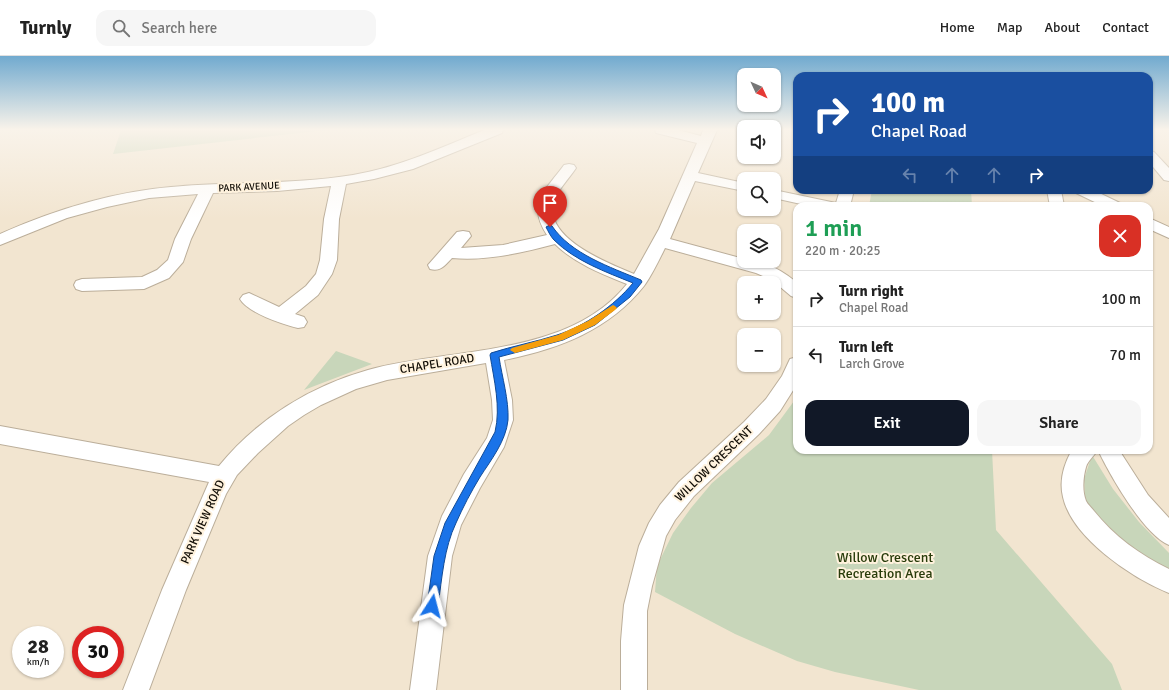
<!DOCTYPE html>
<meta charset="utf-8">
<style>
:root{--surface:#fff;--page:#f6f6f6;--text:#222;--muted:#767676;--line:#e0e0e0;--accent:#111827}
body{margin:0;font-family:Signika,sans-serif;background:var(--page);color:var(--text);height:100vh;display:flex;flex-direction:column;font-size:15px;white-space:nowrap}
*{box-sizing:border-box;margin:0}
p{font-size:13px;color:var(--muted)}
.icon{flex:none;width:22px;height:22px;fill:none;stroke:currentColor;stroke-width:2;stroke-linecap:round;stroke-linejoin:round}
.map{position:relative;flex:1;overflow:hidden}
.drawer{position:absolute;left:793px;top:146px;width:360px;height:252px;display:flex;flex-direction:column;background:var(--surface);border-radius:12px;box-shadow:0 1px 3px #0004}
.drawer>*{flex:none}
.guide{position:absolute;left:793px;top:16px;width:360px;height:122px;border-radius:12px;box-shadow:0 1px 3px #0004;background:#1a4fa0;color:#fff;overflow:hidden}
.needle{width:26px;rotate:134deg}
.fabs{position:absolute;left:737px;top:12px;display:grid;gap:8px}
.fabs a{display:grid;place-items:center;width:44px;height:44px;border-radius:8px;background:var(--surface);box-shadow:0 1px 3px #0004;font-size:20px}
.speed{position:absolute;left:12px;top:570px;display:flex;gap:8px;font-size:20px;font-weight:700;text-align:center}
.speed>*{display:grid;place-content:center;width:52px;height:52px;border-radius:50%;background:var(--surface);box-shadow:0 1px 3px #0004;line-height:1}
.speed small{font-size:10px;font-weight:400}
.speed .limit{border:6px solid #d22;background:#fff;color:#111}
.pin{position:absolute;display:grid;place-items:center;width:34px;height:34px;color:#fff;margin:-41px -17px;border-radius:50% 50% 50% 0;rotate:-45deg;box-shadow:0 0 4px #0007}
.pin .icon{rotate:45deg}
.me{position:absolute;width:44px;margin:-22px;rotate:9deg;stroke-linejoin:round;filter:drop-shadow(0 0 3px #0008)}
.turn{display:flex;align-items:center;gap:14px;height:84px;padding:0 12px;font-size:18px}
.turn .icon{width:52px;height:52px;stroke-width:2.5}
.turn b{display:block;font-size:28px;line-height:34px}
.lanes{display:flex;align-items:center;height:38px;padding:0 12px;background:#0003;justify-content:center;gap:20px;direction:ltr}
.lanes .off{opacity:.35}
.round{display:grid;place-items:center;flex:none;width:42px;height:42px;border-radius:12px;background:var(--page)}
.head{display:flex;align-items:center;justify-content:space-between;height:68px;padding:0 12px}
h1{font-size:24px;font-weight:600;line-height:30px;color:#1e9e55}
.action{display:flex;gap:8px;margin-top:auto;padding:8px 12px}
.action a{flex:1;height:46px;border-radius:12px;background:var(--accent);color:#fff;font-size:16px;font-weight:600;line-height:46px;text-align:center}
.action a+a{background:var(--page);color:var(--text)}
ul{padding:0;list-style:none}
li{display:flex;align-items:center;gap:12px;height:56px;padding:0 12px;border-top:1px solid var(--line)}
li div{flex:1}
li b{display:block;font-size:15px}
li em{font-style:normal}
header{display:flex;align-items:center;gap:24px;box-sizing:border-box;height:56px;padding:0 20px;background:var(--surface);border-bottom:1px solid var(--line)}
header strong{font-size:19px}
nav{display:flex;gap:22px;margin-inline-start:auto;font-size:14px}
.search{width:280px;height:36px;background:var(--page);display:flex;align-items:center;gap:10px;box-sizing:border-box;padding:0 14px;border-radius:12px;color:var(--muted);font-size:15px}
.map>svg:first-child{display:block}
.green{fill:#c8d6ba}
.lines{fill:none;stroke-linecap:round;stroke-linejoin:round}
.street-casing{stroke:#bbae9a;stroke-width:2}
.street{fill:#fff;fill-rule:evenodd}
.route{fill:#1a73e8;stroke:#114b97}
.slow{fill:#f59e0b}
.labels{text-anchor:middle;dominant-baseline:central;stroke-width:4;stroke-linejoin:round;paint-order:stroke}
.far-street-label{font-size:10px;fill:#100c05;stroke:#fff2dd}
.street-label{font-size:12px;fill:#100c05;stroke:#fff2dd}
.near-park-label{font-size:14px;fill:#293c0b;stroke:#fff2dd}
</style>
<header>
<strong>Turnly</strong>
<div class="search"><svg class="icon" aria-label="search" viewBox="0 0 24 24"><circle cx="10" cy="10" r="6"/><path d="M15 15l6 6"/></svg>Search here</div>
<nav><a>Home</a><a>Map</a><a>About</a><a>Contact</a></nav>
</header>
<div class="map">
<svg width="1169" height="634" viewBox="0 0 1169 634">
<rect width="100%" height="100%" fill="#f2e5d0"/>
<!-- green -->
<path class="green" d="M121 74H326L113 98Z
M872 134H971L972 150H869Z
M336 295 372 308 304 334Z
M797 341V394H992L996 474 1112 608 1122 634H919L835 616 797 605 735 578 655 536 657 510 673 477 691 452 712 427 769 379Z
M1092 399 1113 433 1139 466 1169 497V516L1164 515 1098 467 1085 442 1084 423Z"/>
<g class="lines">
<defs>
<path id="street" d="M484 74H503L502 77 413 113 374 123 346 128 339 163 337 204 332 218 318 239 295 258 304 261 307 266 304 271 298 272C283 268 248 257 240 243L243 239 249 237 279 251 306 230 316 218 320 204 324 163 331 130 277 135 213 137 191 183 183 206 169 222 144 233 82 235 76 233 74 229 76 225 82 223 142 221 157 214 168 204 175 183 198 138 149 142 107 151 67 162 0 189V178C54 154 112 136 171 131 232 125 293 129 353 119 399 111 441 92 484 74Z
M655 74H678L701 80 703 74H717L698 117 744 127V135L695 125 670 183 744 203V205C765 205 782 214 797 227V242L791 240 772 224 756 217 665 192C659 204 652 219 644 230 609 274 559 293 504 304L512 344 513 364 504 391 480 432 461 469 452 500 436 634H410L428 500 442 460 464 418 487 382 493 364 492 344 486 307 387 324 356 333 321 349 304 359 288 370 258 397 237 419 226 438 186 534 149 634H123L162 534 209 426 0 388V370L219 410C257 363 311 330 368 314 450 291 568 302 627 228 602 218 574 207 555 188 521 197 487 205 452 202 445 209 441 216 430 213L428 209 457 176 463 175 469 176 471 180 461 192 503 189 547 179C526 147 546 134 564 109L569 108 574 109 576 112C569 123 558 133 554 145 542 182 608 207 634 218L659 173 697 87 656 77Z
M1149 95 1154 96 1169 112V125L1164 124 1149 106Z
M774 134 836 147 840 134H854L850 150H810L774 142Z
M1047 134H1061L1064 150H1050Z
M1074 134H1093L1120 147 1122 150H1103L1076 137Z
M1149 162 1169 171V182L1149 173Z
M797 301V328L780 355 759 378 694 440 675 464 666 480 652 530 647 555V634H621V585L624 549 639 490 649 467 660 449 679 426 744 366 766 343 782 320 790 303Z
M1072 394H1097C1094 401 1088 404 1086 411 1083 421 1082 435 1086 445 1088 449 1091 451 1094 455 1114 480 1140 499 1169 513V537C1132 522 1072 482 1063 441 1059 425 1064 408 1072 394Z
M1098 394H1119L1148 439 1169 462V489C1144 479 1110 419 1098 394Z"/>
</defs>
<!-- street casing -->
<use href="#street" class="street-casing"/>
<!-- street -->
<use href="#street" class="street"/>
</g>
<!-- sky -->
<linearGradient id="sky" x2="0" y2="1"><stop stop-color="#71aacf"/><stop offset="0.45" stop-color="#f9f3ea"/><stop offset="1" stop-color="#f9f3ea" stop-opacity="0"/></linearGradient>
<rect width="1169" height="163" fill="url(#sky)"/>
<!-- route -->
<path class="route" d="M550 169 552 170C571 198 610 211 641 224L642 226 630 241 595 269 563 284 499 301C502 321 509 344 508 364 506 385 491 404 480 421 471 436 463 451 456 467 444 492 442 522 438 550L437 554 432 556 428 554 427 550 434 500 445 467 495 376C501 351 494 324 490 299L491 297C513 290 535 286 557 279 585 270 614 250 633 227 606 216 575 205 554 184 551 181 548 175 546 171Z"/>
<!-- slow -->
<path class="slow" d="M613 249 615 250 617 252 615 254 595 269 563 284 515 297 510 294 512 292 558 279 588 265Z"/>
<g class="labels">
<!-- far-street labels -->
<g class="far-street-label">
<text transform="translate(249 131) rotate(-3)">PARK AVENUE</text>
</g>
<!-- street labels -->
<g class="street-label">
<text transform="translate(437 308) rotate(-9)">CHAPEL ROAD</text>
<text transform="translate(714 408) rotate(-44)">WILLOW CRESCENT</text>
<text transform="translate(203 466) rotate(-66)">PARK VIEW ROAD</text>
</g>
<!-- near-park labels -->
<g class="near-park-label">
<text x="885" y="501">Willow Crescent<tspan x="885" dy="16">Recreation Area</tspan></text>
</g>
</g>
</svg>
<div class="fabs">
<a><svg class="needle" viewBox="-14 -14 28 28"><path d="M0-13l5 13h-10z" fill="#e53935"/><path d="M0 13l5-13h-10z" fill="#767676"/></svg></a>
<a><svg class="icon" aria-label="sound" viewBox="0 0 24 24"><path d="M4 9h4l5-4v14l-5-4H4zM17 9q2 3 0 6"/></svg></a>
<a><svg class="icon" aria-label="search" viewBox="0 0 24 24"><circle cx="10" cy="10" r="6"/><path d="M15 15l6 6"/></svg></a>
<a><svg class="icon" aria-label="layers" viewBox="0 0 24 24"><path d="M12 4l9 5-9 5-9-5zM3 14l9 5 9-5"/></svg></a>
<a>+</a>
<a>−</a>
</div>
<div class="speed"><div>28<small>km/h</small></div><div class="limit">30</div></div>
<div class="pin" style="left:550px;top:171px;background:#d93025"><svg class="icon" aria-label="arrive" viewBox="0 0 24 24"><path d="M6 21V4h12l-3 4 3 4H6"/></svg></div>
<svg class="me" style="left:432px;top:550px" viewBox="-20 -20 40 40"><path d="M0-17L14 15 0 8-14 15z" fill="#1a73e8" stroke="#fff" stroke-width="4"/></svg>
<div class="guide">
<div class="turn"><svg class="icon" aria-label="right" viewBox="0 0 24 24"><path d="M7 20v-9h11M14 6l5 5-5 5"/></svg><div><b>100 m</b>Chapel Road</div></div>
<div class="lanes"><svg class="icon off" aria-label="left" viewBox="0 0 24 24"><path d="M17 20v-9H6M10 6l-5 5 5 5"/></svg><svg class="icon off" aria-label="ahead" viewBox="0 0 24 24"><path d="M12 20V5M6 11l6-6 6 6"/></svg><svg class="icon off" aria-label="ahead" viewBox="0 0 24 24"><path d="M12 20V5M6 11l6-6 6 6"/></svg><svg class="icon" aria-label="right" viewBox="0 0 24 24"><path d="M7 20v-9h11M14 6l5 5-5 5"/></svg></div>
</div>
<section class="drawer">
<div class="head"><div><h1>1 min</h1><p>220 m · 20:25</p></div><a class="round" style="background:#d93025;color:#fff"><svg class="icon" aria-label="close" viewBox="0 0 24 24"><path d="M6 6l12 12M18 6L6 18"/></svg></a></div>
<ul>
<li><svg class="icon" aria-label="right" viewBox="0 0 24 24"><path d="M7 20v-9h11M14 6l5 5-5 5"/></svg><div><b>Turn right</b><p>Chapel Road</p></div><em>100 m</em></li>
<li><svg class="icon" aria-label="left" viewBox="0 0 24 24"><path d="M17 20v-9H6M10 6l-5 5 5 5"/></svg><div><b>Turn left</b><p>Larch Grove</p></div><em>70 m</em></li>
</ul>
<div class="action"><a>Exit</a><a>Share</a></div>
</section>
</div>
